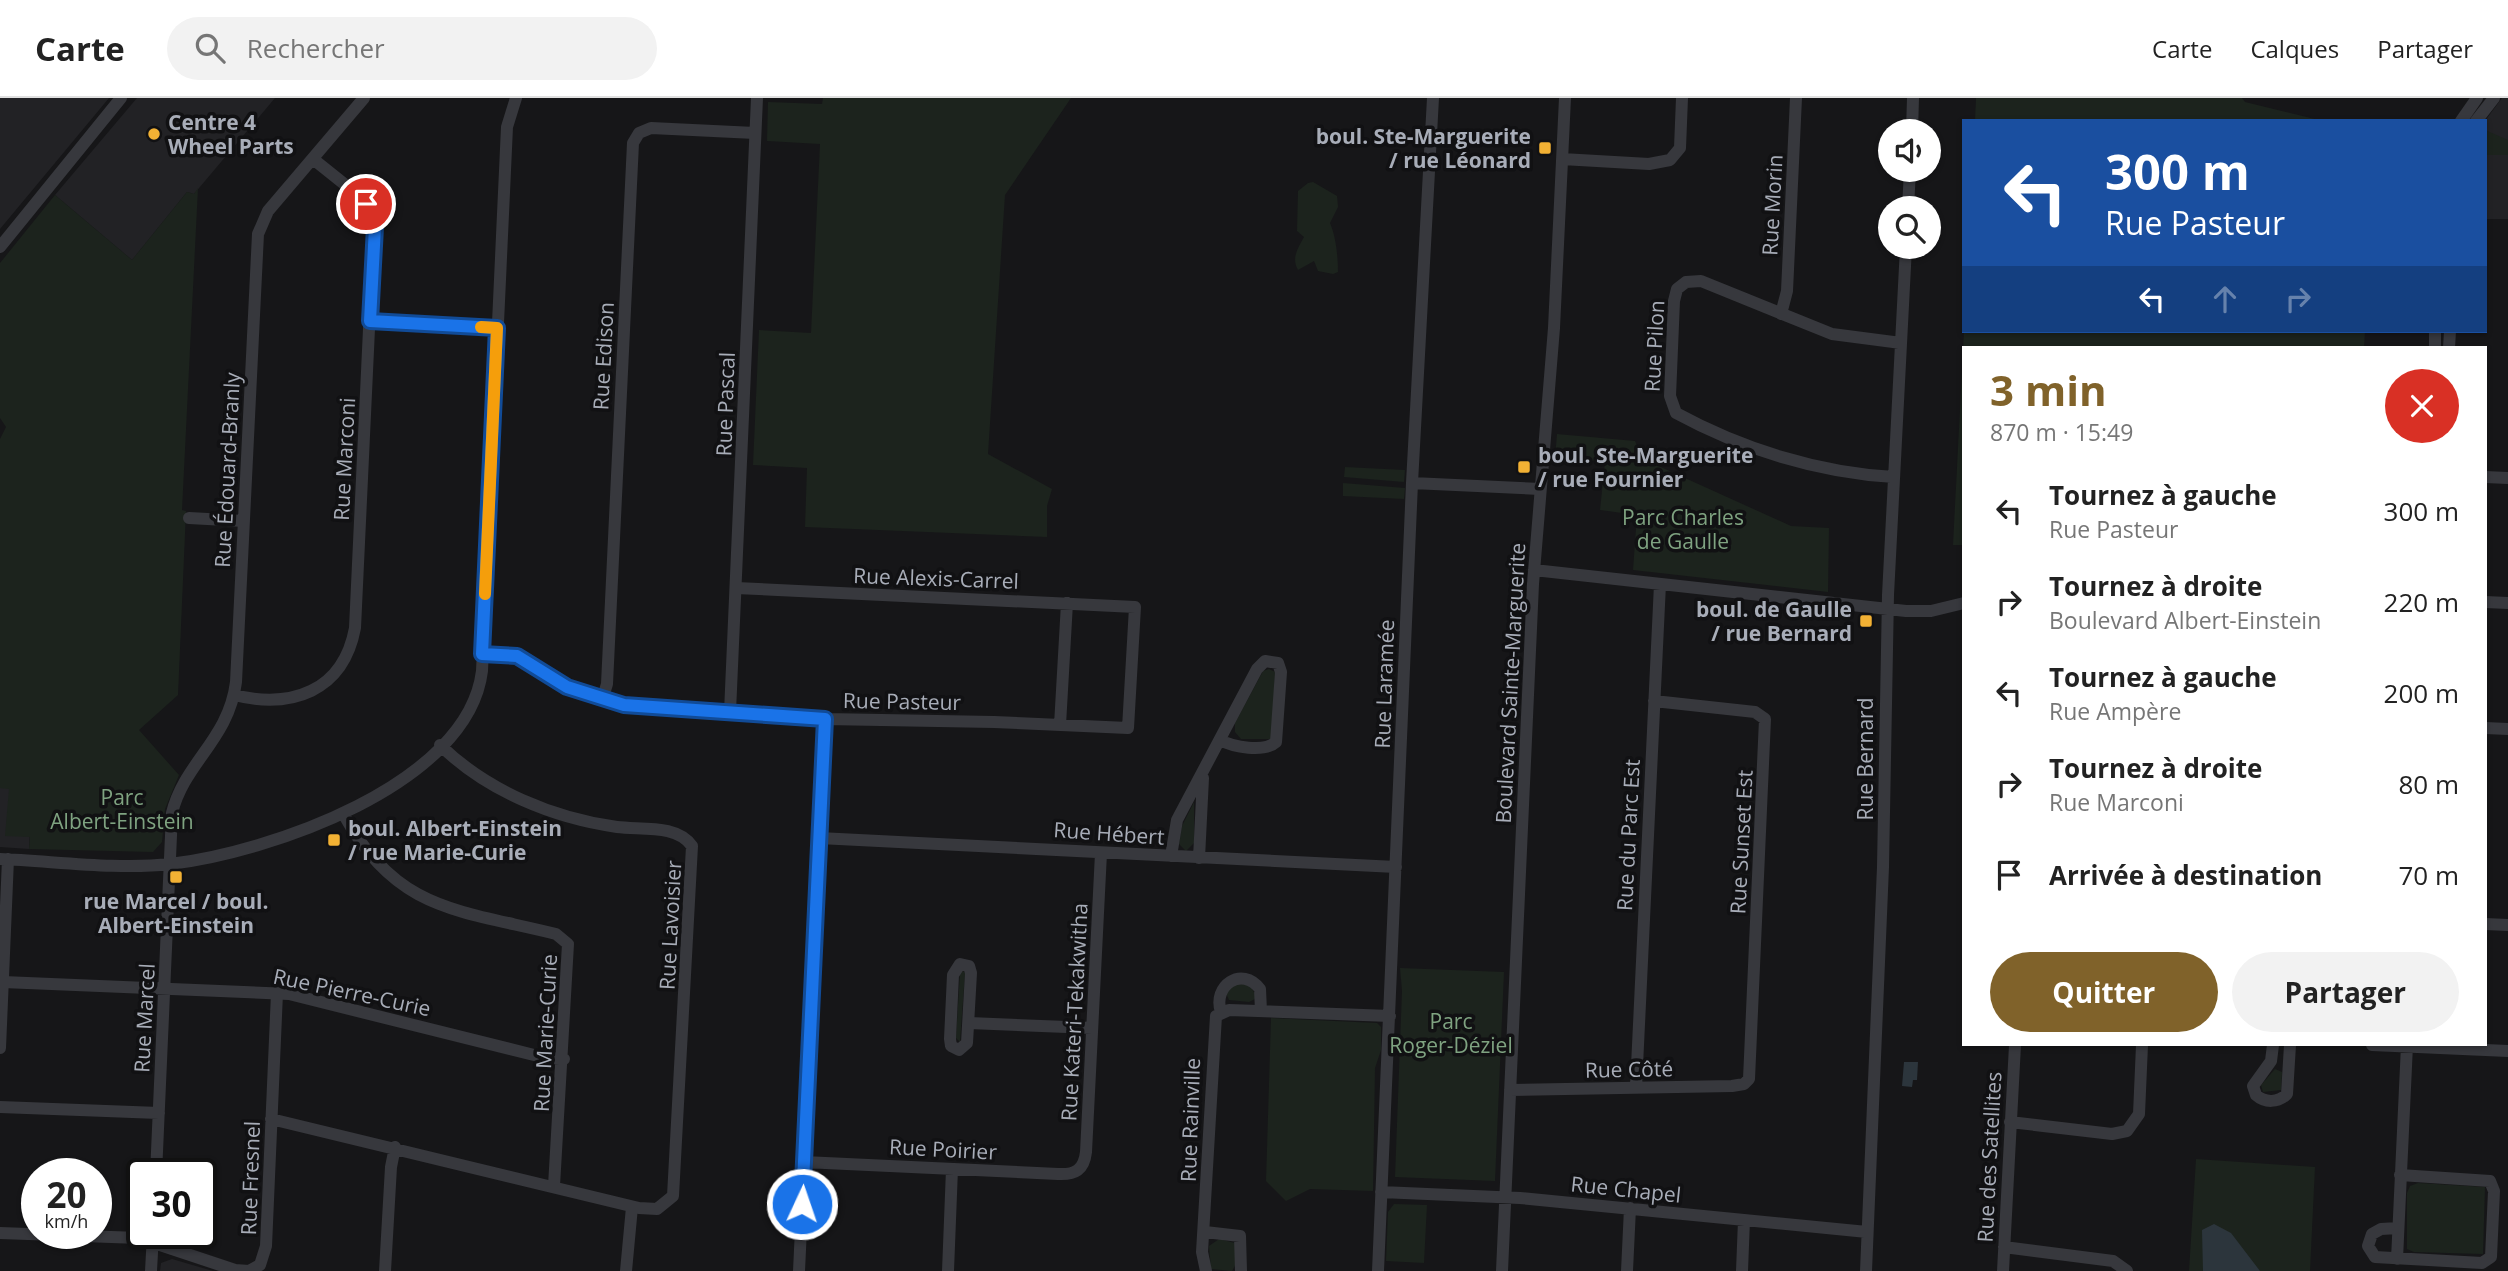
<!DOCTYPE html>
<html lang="fr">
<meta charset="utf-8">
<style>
:root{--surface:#fff;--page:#f2f2f2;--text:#222;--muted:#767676;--line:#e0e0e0;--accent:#80622a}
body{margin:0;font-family:"Open Sans",sans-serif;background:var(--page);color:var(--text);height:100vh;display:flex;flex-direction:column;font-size:26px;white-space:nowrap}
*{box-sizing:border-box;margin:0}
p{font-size:23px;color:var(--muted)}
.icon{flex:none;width:38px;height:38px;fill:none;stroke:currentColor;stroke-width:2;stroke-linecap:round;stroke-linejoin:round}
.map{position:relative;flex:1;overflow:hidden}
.panel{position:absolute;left:1962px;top:248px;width:525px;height:700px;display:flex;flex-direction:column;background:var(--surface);border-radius:0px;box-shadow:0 2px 5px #0004}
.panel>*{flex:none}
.hud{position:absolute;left:1962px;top:21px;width:525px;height:214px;border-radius:0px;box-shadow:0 2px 5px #0004;background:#1a4fa0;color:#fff;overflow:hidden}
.fabs{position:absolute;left:1878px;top:21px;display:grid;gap:14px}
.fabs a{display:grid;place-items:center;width:63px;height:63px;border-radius:50%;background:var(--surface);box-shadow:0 2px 5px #0004;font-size:35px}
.speed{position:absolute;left:21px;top:1060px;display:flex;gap:14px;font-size:35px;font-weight:700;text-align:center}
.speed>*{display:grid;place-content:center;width:91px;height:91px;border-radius:50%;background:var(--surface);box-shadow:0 2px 5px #0004;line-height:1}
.speed small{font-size:18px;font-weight:400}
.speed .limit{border:4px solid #111;border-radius:10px;background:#fff;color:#111}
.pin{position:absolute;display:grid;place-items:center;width:60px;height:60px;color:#fff;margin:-30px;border:4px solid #fff;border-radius:50%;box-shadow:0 2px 7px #0007}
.me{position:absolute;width:77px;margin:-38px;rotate:3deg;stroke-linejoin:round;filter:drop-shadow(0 0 5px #0008)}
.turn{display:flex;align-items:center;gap:24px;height:147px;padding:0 28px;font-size:32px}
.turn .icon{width:91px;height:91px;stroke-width:2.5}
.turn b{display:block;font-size:49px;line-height:60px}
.lanes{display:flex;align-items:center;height:66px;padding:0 28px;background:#0003;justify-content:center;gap:35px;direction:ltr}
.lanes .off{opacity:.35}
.round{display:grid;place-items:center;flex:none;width:74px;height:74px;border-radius:37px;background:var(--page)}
.overview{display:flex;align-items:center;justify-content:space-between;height:119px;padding:0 28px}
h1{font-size:42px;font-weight:700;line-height:52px;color:var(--accent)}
.action{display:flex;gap:14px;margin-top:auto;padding:14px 28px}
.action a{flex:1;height:80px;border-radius:42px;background:var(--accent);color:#fff;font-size:28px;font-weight:700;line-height:80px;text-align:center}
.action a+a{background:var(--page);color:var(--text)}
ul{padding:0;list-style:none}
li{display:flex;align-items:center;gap:21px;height:91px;padding:0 28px}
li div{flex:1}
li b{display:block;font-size:26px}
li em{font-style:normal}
header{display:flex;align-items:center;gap:42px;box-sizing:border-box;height:98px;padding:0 35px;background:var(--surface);border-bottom:2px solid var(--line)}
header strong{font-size:33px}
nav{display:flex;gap:38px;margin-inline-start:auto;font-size:24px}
.search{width:490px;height:63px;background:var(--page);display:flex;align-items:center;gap:18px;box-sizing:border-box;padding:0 24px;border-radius:38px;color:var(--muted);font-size:26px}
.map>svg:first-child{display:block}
.built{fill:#222225}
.green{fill:#1c231d}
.water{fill:#2c353c}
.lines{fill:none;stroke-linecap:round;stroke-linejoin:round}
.minor{stroke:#37383d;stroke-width:12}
.route-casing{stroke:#114b97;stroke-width:18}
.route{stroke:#1a73e8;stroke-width:12}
.slow{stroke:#f59e0b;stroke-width:12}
.poi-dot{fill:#f2b134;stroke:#111113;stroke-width:2.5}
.labels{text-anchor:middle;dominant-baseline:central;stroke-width:7;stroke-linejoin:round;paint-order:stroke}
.poi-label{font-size:21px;font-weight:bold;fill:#a8adb8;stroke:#111113;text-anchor:start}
.street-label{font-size:21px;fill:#a8adb8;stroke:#111113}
.park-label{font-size:21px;fill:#7fa381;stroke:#111113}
</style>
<header>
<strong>Carte</strong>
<div class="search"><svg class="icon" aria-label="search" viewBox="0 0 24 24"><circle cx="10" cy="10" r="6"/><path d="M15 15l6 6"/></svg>Rechercher</div>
<nav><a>Carte</a><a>Calques</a><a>Partager</a></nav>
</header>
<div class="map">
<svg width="2508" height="1173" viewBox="0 0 2508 1173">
<rect width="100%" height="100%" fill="#161618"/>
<!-- built -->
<path class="built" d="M0 0H109L0 131Z
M137 0H275L194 96 187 94 132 162 55 97Z
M2502 0H2508V121H2485V23Z
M0 672 33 673 29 751 0 749Z
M172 1161 213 1173H160L161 1165Z"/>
<!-- green -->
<path class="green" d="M823 0H1071L1005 97 988 356 1052 391 1047 408V439L805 429 807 370 753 367 759 232 811 235 820 46 767 43 768 4 822 6Z
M1976 0H2242L2245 4 2323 23H1975Z
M2485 32 2508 42V57H2485Z
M1313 84 1337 98 1338 109 1330 125C1336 139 1338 158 1338 174L1333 176 1318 173 1314 163 1298 172C1291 160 1298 150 1304 139L1297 133 1298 93 1308 85Z
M198 90 182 412 186 413 178 597 139 632 179 677 165 711 162 744 153 754 29 751 30 739 5 738 9 691 0 690V341L6 329 0 320V165L55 97 132 162 187 94 194 96Z
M1964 233H2365L2364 250H1964L1963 447H1953Z
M1557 336 1635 343 1643 361 1791 428 1829 430 1828 494 1633 472 1637 417 1600 412 1605 364 1555 359Z
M1345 369 1405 372 1404 384 1344 379Z
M1343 385 1405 390 1404 401 1343 398Z
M1269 571 1275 574 1272 641H1241L1235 634V625L1263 573Z
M1194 704V745L1186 753 1179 746 1182 728Z
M1400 870 1504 874 1495 1083 1395 1079 1402 893Z
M963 873 965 875 960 944 956 940 960 875Z
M1236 885 1250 887 1255 896V901L1249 904 1229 902 1226 895Z
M1271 920 1377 925 1381 929V952L1375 970 1373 1093 1310 1091 1286 1103 1266 1083Z
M2275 971 2282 974 2281 992 2263 994 2261 987Z
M2196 1061 2315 1069 2310 1173H2189Z
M2418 1085 2485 1089 2483 1156 2414 1154 2407 1151V1095L2410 1088Z
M1394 1106 1427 1107 1424 1165 1386 1163 1388 1114Z
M1219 1141 1235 1145 1236 1166 1232 1173 1211 1171 1209 1148Z"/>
<!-- water -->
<path class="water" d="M1904 964H1918L1917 982H1913L1912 989 1902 988Z
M2214 1126 2231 1135 2260 1173H2203L2202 1132Z"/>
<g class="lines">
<!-- minor -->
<path class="minor" d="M2461 23 2477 0
M2476 23 2494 0
M1912 33 1913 0
M1562 61 1649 66 1670 62 1680 50 1682 0
M1908 110 1910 72
M0 149 121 0
M1781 216 1787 193 1796 0
M370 224 497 230
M2435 250V233
M2449 250 2450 233
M1894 379C1819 375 1742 351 1676 315L1670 298 1674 203 1677 191 1686 184 1701 183 1832 236 1901 245
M2485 379 2508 380
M1412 385 1540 391
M189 420 244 423
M1534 472 1906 513H1931L1964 505
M2485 504 2508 505
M482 556 517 558 567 589 602 602 635 608 825 621 994 624 1128 630 1135 509 736 490
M234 597C291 611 343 594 355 530L374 124 363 101 313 61
M602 602 607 586 633 45 639 35 651 30 755 35
M730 614 757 0
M1060 627 1067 505
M2485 630 2508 631
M344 717C396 813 459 812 556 836L568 846 554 1088
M819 740 1396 769
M1171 758 1177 722 1257 571 1265 563 1278 565 1281 574 1276 644C1264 655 1233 649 1220 642
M1199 760 1203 680
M0 761C53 763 118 772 170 766 267 755 468 687 482 573L507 29 516 0
M2485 826 2508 827
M960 866 969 868 971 875 967 945 959 952 951 948 950 941 953 877Z
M3 884 289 896 546 960 564 961
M1221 914C1212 888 1242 867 1260 891L1261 913
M969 925 1092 930
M2273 947 2271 963 2253 988 2256 997C2265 1005 2278 1005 2287 996L2290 947
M2372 947 2508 953
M0 950 8 761
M1636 989 1660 486
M1510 992 1732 988 1744 986 1749 981 1765 621 1755 614 1654 603
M0 1009 159 1015
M271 1021 639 1110 657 1111 673 1098 692 748C677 726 641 732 617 729 553 720 487 693 440 647
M2010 1024 2112 1036 2127 1033 2139 1016 2142 947
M804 1064 1058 1076C1075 1077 1084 1072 1086 1054L1101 755
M156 1076 172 715C184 665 229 641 236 584L258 136 268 113 364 0
M1381 1094 1520 1100 1867 1134
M2398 1130 2381 1131 2372 1136 2368 1148 2375 1159 2482 1165 2491 1159 2494 1093 2490 1083 2400 1077
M1205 1134 1240 1138 1241 1173
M0 1135 139 1140 235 1172 249 1173 260 1167 266 1148 277 895
M2004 1149 2113 1163 2127 1173
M2397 1161 2407 947
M151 1173 153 1136
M385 1173 391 1069 395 1049
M626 1173 632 1109
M799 1173 825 621
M948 1173 952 1071
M1206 1173 1202 1154 1216 918 1229 912 1390 918
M1378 1173 1412 385 1433 0
M1502 1173 1533 486 1554 230 1565 0
M1627 1173 1630 1110
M1742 1173 1744 1122
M1866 1173 1883 769 1888 497 1906 149
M2003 1173 2015 947"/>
</g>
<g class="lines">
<defs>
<path id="route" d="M366 106 375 129 370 223 497 230 482 556 517 558 567 589 624 607 825 621 802 1106"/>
</defs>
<!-- route casing -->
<use href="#route" class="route-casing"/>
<!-- route -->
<use href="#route" class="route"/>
<!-- slow -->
<path class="slow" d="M481 229 497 230 485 496"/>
</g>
<!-- markers -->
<g class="poi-dot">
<circle cx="154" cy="36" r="7"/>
<rect x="1538" y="43" width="14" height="14" rx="3.5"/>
<rect x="1517" y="362" width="14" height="14" rx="3.5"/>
<rect x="1859" y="516" width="14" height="14" rx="3.5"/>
<rect x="327" y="735" width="14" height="14" rx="3.5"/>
<rect x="169" y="772" width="14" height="14" rx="3.5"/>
</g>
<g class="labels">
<!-- poi labels -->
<g class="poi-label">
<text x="168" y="24">Centre 4<tspan x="168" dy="24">Wheel Parts</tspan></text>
<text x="1531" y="38" text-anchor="end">boul. Ste-Marguerite<tspan x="1531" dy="24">/ rue Léonard</tspan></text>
<text x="1538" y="357">boul. Ste-Marguerite<tspan x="1538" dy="24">/ rue Fournier</tspan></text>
<text x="1852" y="511" text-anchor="end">boul. de Gaulle<tspan x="1852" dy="24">/ rue Bernard</tspan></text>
<text x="348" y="730">boul. Albert-Einstein<tspan x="348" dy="24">/ rue Marie-Curie</tspan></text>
<text x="176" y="803" text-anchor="middle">rue Marcel / boul.<tspan x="176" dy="24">Albert-Einstein</tspan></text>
</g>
<!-- street labels -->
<g class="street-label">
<text transform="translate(1772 107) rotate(-87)">Rue Morin</text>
<text transform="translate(1654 248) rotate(-87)">Rue Pilon</text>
<text transform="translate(603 258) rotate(-87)">Rue Edison</text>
<text transform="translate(725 306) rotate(-88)">Rue Pascal</text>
<text transform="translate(344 361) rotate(-87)">Rue Marconi</text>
<text transform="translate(227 372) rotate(-87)">Rue Édouard-Branly</text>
<text transform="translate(936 480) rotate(2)">Rue Alexis-Carrel</text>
<text transform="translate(1510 585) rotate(-87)">Boulevard Sainte-Marguerite</text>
<text transform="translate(1384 586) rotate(-88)">Rue Laramée</text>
<text transform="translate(902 603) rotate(1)">Rue Pasteur</text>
<text transform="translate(1865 661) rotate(-90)">Rue Bernard</text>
<text transform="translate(1109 735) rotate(4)">Rue Hébert</text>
<text transform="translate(1628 737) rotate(-87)">Rue du Parc Est</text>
<text transform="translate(1741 744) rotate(-87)">Rue Sunset Est</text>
<text transform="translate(670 827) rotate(-87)">Rue Lavoisier</text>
<text transform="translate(352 894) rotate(12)">Rue Pierre-Curie</text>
<text transform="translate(1074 914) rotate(-87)">Rue Kateri-Tekakwitha</text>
<text transform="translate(144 920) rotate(-87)">Rue Marcel</text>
<text transform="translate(545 935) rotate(-87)">Rue Marie-Curie</text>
<text transform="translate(1629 971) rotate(-1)">Rue Côté</text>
<text transform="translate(1190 1022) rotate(-88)">Rue Rainville</text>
<text transform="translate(943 1051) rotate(3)">Rue Poirier</text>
<text transform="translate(1989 1059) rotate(-87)">Rue des Satellites</text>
<text transform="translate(250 1080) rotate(-88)">Rue Fresnel</text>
<text transform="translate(1626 1091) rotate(6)">Rue Chapel</text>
</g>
<!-- park labels -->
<g class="park-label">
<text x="1683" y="419">Parc Charles<tspan x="1683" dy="24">de Gaulle</tspan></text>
<text x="122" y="699">Parc<tspan x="122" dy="24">Albert-Einstein</tspan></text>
<text x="1451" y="923">Parc<tspan x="1451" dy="24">Roger-Déziel</tspan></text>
</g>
</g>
</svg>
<div class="fabs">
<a><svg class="icon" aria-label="sound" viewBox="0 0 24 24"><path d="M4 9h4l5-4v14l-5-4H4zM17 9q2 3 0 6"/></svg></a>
<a><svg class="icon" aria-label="search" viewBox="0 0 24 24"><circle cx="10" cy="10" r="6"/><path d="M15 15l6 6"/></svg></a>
</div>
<div class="speed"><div>20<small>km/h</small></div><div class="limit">30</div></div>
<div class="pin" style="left:366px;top:106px;background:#d93025"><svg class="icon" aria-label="arrive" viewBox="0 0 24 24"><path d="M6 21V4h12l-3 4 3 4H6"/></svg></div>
<svg class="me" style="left:802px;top:1106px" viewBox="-20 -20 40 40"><circle r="17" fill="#1a73e8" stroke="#fff" stroke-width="3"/><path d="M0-11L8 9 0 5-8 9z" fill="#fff"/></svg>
<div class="hud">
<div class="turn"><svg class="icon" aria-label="left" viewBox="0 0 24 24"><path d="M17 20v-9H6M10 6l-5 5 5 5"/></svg><div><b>300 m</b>Rue Pasteur</div></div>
<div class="lanes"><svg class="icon" aria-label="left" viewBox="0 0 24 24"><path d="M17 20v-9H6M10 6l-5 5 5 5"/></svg><svg class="icon off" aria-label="ahead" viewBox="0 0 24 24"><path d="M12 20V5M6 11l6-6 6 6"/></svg><svg class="icon off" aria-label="right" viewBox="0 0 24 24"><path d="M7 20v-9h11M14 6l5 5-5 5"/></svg></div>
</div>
<section class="panel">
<div class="overview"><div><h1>3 min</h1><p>870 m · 15:49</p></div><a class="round" style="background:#d93025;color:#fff"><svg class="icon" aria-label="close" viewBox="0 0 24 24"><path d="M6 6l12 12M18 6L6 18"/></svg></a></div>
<ul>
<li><svg class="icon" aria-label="left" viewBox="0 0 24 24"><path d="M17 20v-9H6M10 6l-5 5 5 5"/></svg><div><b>Tournez à gauche</b><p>Rue Pasteur</p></div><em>300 m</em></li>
<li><svg class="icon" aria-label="right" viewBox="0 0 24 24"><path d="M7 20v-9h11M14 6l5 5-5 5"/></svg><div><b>Tournez à droite</b><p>Boulevard Albert-Einstein</p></div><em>220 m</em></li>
<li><svg class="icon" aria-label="left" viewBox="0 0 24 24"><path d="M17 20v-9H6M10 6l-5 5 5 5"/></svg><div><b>Tournez à gauche</b><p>Rue Ampère</p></div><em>200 m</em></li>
<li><svg class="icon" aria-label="right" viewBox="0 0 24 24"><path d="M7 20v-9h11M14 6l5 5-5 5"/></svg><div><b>Tournez à droite</b><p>Rue Marconi</p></div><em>80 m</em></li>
<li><svg class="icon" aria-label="arrive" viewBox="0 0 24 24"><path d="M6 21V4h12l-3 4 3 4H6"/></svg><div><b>Arrivée à destination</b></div><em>70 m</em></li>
</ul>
<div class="action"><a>Quitter</a><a>Partager</a></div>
</section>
</div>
